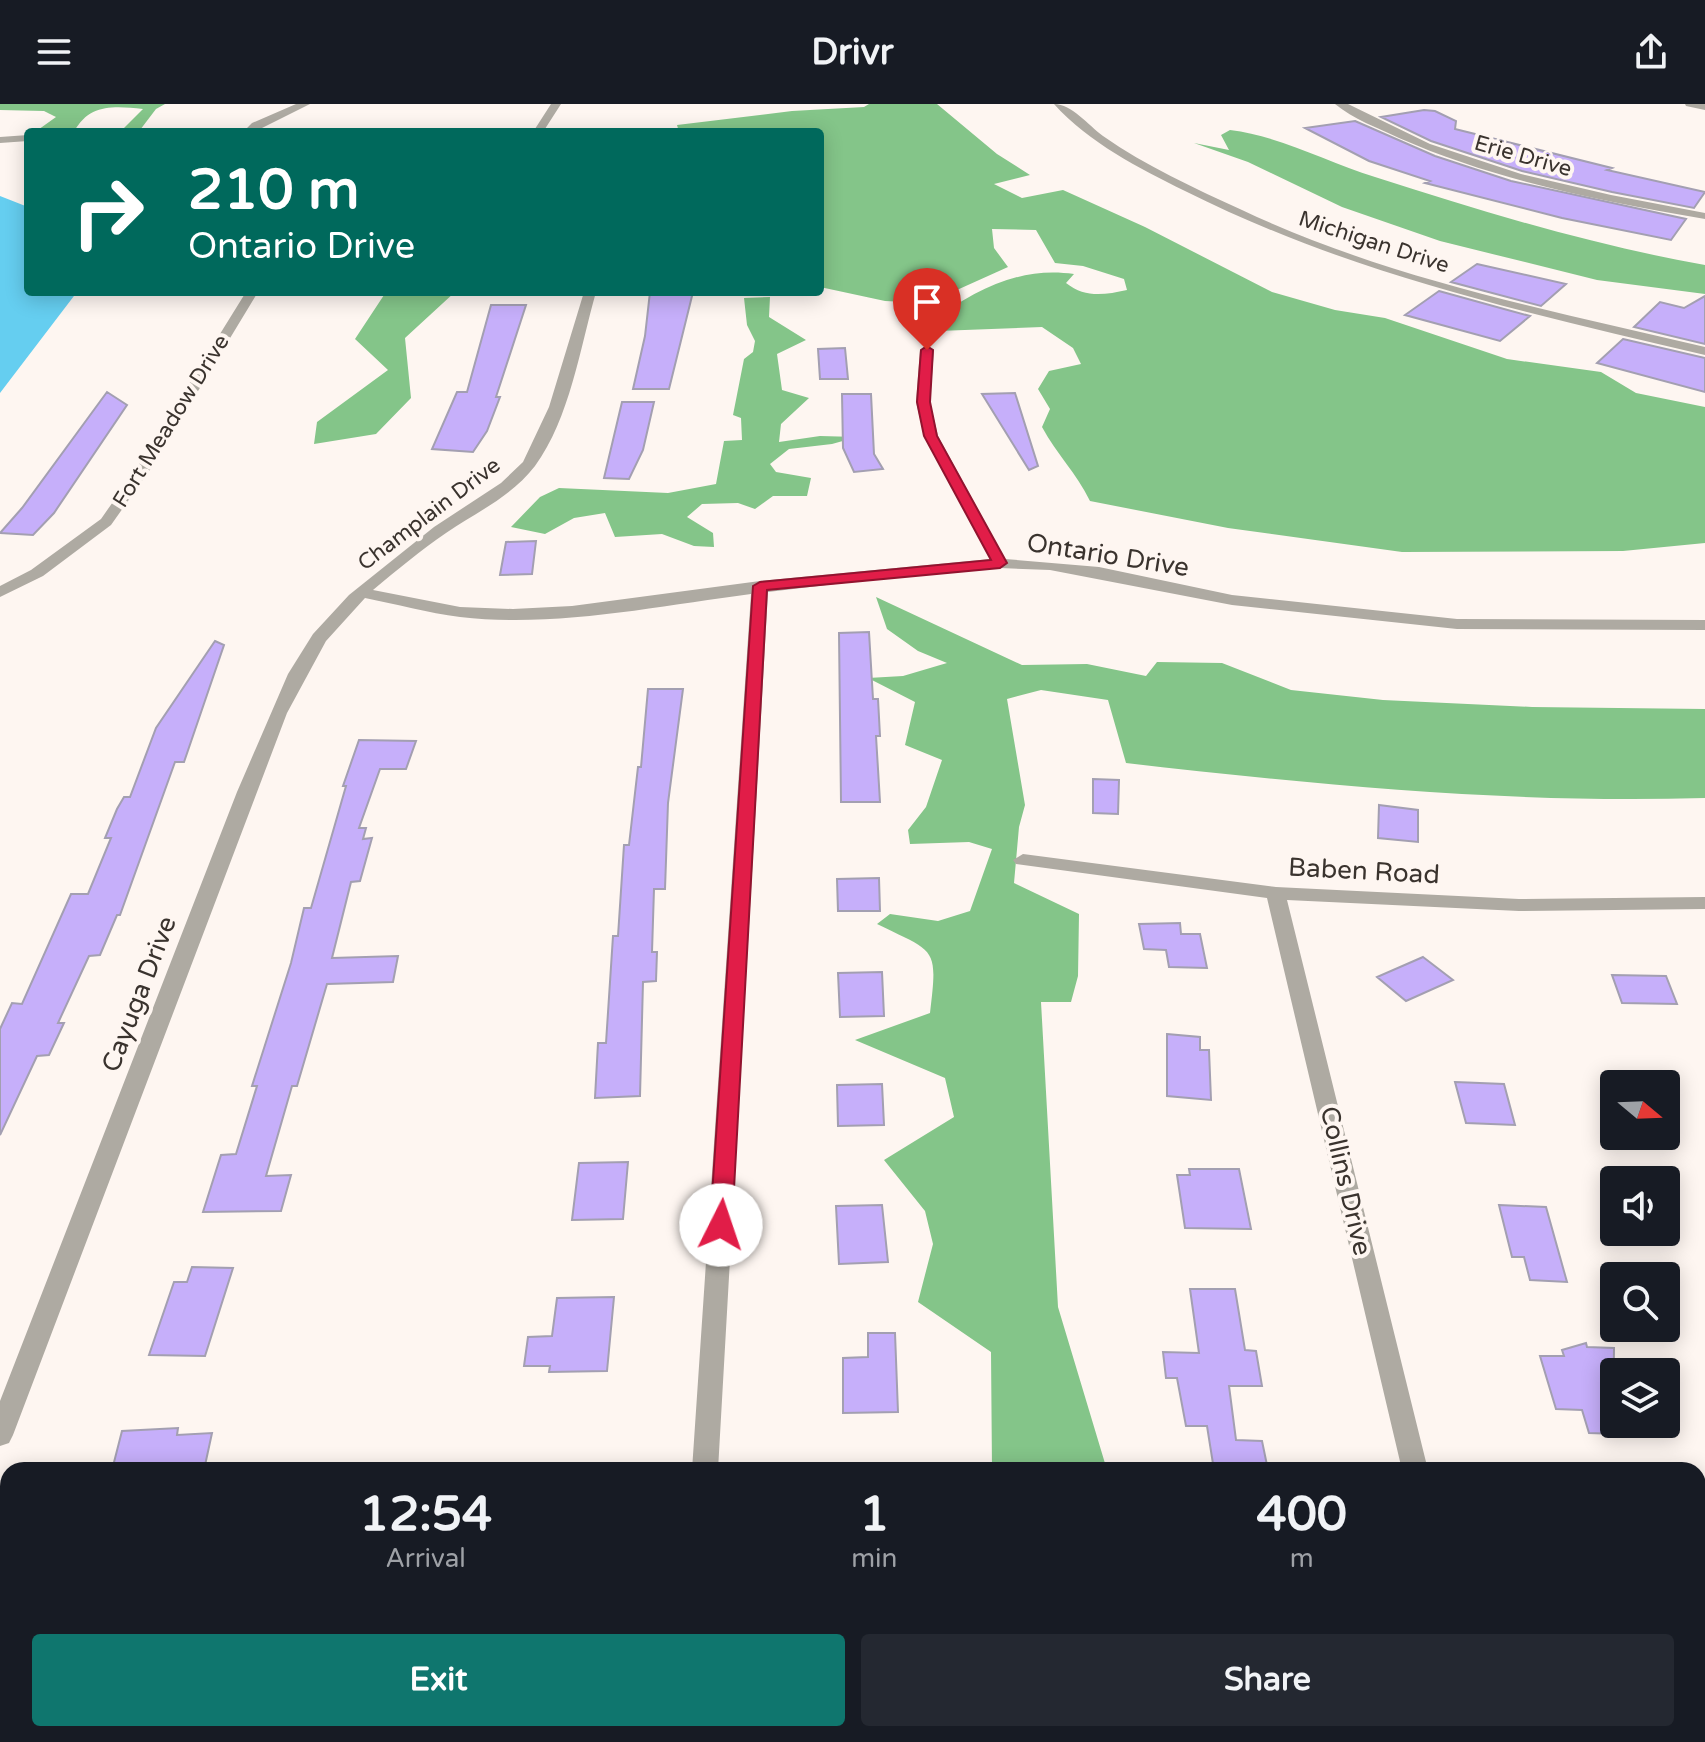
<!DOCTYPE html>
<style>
:root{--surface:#171b24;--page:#242831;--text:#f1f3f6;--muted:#9ea1a6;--accent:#0f766e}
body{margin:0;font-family:"Varela Round",sans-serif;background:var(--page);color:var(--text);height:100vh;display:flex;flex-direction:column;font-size:30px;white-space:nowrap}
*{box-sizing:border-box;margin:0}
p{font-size:26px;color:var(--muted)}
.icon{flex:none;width:44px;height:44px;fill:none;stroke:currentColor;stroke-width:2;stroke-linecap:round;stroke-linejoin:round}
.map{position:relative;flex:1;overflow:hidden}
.drawer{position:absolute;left:0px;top:1358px;width:1706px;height:280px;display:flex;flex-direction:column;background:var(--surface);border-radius:24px 24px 0 0;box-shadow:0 4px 20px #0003}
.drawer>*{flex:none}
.banner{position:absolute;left:24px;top:24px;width:800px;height:168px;border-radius:8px;box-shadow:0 4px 20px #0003;background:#00695c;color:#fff;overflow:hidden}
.needle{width:52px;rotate:109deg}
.controls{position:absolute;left:1600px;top:966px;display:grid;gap:16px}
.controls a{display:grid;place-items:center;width:80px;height:80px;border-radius:8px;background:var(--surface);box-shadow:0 4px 20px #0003;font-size:40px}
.pin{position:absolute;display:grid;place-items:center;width:68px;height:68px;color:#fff;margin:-82px -34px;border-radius:50% 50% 50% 0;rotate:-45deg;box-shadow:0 0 8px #0007}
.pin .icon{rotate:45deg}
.me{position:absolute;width:88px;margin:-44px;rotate:4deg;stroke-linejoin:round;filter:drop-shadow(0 0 6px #0008)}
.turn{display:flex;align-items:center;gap:28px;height:168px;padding:0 32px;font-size:36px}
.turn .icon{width:104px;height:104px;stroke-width:2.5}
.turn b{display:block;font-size:56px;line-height:68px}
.eta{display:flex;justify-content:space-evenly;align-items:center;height:136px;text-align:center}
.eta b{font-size:48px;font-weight:700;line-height:56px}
.primary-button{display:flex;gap:16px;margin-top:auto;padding:16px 32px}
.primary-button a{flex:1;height:92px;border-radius:8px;background:var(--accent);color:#fff;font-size:32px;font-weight:700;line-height:92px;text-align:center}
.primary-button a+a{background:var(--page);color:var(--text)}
header{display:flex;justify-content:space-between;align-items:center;height:104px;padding:0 32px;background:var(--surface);font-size:36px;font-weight:700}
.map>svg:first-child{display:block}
.forest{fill:#84c589}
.water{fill:#65cef0}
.building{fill:#c6affa;stroke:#a39fb1;stroke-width:2}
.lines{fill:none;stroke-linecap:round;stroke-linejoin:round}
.minor{fill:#aeaaa2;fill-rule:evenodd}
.route{fill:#e11d48;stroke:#92132f;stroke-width:2}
.labels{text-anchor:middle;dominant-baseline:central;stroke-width:8;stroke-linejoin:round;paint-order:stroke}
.far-street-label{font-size:22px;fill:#3a332e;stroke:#fef6f1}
.street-label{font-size:26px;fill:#3a332e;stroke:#fef6f1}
</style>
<header><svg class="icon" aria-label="menu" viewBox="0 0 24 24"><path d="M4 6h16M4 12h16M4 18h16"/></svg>Drivr<svg class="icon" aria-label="share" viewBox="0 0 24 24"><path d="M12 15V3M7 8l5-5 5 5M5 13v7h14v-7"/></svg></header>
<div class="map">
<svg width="1705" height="1638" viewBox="0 0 1705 1638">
<rect width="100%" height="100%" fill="#fef6f1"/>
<!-- forest -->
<path class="forest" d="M0 0H165L156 5 140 26H122L143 5C113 2 89 0 74 28H35L56 13 44 7 0 6Z
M869 0H937L997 50 1030 71 994 80 1022 94 1063 86 1145 123 1272 188 1335 206 1385 214 1507 255 1601 268 1636 289 1705 303V439L1623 447 1402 448 1228 424 1090 397C1076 368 1057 351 1042 323L1050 305 1038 285 1049 267 1081 260 1073 244 1042 223 938 227 933 216C976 186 1020 162 1074 170L1066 179C1085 194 1104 191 1127 186L1124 175 1083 162 1055 159 1036 126 992 125 994 144 1008 163 928 199 885 197 820 183V28H679L677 21 792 7 864 3Z
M1230 26C1280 32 1327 58 1375 73 1484 108 1592 141 1705 161V190L1597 176 1440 137 1342 103 1248 58 1194 39 1229 46 1221 31Z
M386 188H455L405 234 411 294 376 330 314 340 317 318 388 266 355 235Z
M770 193 769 213 806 236 777 250 782 286 809 294 781 320 779 338 820 332 857 333 832 340 789 345 770 360 776 368 811 374 807 392H773L755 405 738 399 702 400 687 413 713 429 714 443 694 442 662 430 615 433 605 409 574 414 545 430 511 423 540 393 559 384 668 389 716 380 724 337 742 336 741 314 733 311 744 255 753 248 755 237 747 221 744 194Z
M876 493 1022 561 1087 560 1146 572 1157 558 1222 559 1291 586 1383 596 1532 603 1705 605V694C1512 700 1317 681 1126 659L1108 596 1041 586 1007 595 1025 701 1019 723 1014 779 1079 810 1078 872 1071 898H1041L1058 1203 1107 1366H992L991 1248 918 1198 933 1140 925 1107 884 1056 954 1013 945 974 855 936 930 909C938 842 936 849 877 820L890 810 938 817 970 807 992 745 969 738 910 740 908 726 926 703 942 656 905 641 915 598 868 574 903 572 947 559 918 547 887 525Z
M956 1630H1129L1126 1638H959Z"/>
<!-- water -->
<path class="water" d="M0 92 28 103V188H77L0 289Z"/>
<!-- building -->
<path class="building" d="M1424 6 1435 7 1456 17 1455 25 1612 64 1607 66 1705 88 1694 104 1612 88 1522 67 1431 37 1381 13Z
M1355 17 1435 52 1511 77 1686 115 1671 136 1562 114 1425 79 1430 77 1369 57 1305 24Z
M1477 160 1566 180 1541 202 1451 178Z
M1439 187 1504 205 1530 212 1500 237 1405 211Z
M650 188H693L669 285H633L645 232Z
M1705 192V240L1634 223 1660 198 1684 204Z
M491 201H526L496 293H500L487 327 473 348 432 345 457 288H467Z
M1623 235 1705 254V288L1597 259Z
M845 244 848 275H820L818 245Z
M107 288 127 301 54 409 33 431 0 429 22 404Z
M1015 289 1038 362 1029 366 982 290Z
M842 290H871L874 350 883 365 854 368 843 344Z
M622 298H654L643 346 629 375 604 374Z
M536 437 532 470 500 471 506 438Z
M869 528 873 595H878L880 632H876L880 698H841L839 529Z
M215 537 224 541 184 658H175L120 811H117L100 851 89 852 58 919H64L49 951 37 952 0 1031V925L12 899 22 900 71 790H88L111 734H105L117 705 124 693H130L156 624Z
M648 585H683L668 699 665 785H654L652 848H657L656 877 643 878 640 992 595 994 598 939H606L613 832H618L624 741H629L638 663H641Z
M359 636 416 637 406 665H380L359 724H366L363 735 372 734 360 777 351 778 332 854 398 852 393 878 327 880 297 982H292L266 1072 291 1071 281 1107 203 1108 221 1051 236 1050 257 982H252L291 859 304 804H311L346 682H343Z
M1093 675 1119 676 1118 710 1093 709Z
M1379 701 1418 706V738L1378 734Z
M879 774 880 807H838L837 775Z
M1180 819 1181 830H1200L1207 864 1169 863 1166 846 1144 845 1139 820Z
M1423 853 1453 876 1406 897 1377 873Z
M882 868 884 912 840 913 838 869Z
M1612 871 1666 872 1677 900 1622 899Z
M1167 930 1200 933V946H1209L1211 996 1167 992Z
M1455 978 1504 980 1515 1021 1466 1019Z
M882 980 884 1021 838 1022 837 981Z
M628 1058 623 1115 572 1116 579 1059Z
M1189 1065H1239L1251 1125 1185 1124 1177 1071H1190Z
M882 1101 888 1158 839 1160 836 1102Z
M1499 1101 1546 1103 1567 1178 1530 1176 1524 1153H1512Z
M192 1163 233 1164 205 1252 149 1251 174 1178H187Z
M1190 1185H1235L1245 1246 1256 1247 1262 1282H1229L1236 1336 1262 1337 1268 1366H1214L1207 1322H1186L1177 1274H1166L1163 1248 1199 1249Z
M614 1193 607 1267 549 1268 550 1262H524L528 1233 552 1232 557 1194Z
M868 1229H895L898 1308 843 1309V1254L868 1253Z
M1586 1239 1587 1243 1614 1244 1613 1320 1617 1330 1589 1329 1582 1306 1556 1305 1540 1252H1564L1562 1246Z
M178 1324 177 1331 212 1329 204 1366H112L122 1327Z"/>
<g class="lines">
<!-- minor -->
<path class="minor" d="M296 0H310L254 28H243L252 19Z
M551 0H561L543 28H533Z
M1054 0C1072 0 1088 21 1103 32 1146 62 1194 84 1242 106 1388 175 1548 206 1705 243V251C1524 208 1353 171 1185 87 1139 64 1089 39 1054 0Z
M1335 0H1348L1430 40 1521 70 1611 91 1705 109V115C1601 97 1497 77 1399 34 1378 24 1353 15 1335 0Z
M1685 0H1705V6L1686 2Z
M28 31V37L0 39V33Z
M246 188H258L152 363 111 421 43 472 0 493V482L31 466 101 415 138 362Z
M584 188H596C580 244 570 314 535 362 512 392 477 408 446 429 421 446 397 466 373 486L460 503 513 505 572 502 760 477 990 455 924 332 916 298 920 246 927 242 934 246 930 298 938 332 1005 455 1099 463 1232 491 1457 515 1705 516V526L1457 525 1232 501 1050 466 1000 464 919 470 768 488 718 1366H692L751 490C657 502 556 524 460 513 428 509 396 500 365 494L326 537 287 609 13 1331 9 1339 0 1342V1297L237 688 288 570 313 530 349 491 434 423 501 379 523 358 549 303Z
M1023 750 1276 783 1519 795 1705 793V805L1519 807 1287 796 1428 1366H1402L1267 794 1016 760 1013 756Z
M674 1630H704L703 1638H673Z
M1462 1630H1492L1494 1638H1464Z"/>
</g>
<!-- route -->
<path class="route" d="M927 242 933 246 930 298 937 332 1007 459 1000 464 767 486 732 1121 728 1127H713L710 1121 753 482 760 478 991 456 924 332 917 298 921 246Z"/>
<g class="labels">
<!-- far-street labels -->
<g class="far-street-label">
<text transform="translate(1523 52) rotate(16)">Erie Drive</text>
<text transform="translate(1374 138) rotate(18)">Michigan Drive</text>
<text transform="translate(171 317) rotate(-58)">Fort Meadow Drive</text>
<text transform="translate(429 410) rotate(-37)">Champlain Drive</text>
</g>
<!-- street labels -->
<g class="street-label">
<text transform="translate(1108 451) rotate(9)">Ontario Drive</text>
<text transform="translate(1364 767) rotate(3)">Baben Road</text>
<text transform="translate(139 890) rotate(-69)">Cayuga Drive</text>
<text transform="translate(1346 1077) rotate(77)">Collins Drive</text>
</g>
</g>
</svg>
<div class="controls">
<a><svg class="needle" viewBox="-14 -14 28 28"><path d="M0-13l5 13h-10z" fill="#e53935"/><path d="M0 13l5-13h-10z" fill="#9ea1a6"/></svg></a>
<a><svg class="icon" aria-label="sound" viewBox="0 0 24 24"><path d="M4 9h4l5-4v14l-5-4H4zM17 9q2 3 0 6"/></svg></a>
<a><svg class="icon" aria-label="search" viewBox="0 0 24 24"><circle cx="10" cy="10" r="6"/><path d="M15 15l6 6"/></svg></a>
<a><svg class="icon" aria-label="layers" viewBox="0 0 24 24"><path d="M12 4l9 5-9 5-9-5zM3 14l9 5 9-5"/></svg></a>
</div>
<div class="pin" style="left:927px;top:246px;background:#d93025"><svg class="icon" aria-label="arrive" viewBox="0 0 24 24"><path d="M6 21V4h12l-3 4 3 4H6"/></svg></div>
<svg class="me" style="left:721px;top:1121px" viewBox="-20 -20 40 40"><circle r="19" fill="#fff"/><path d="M0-13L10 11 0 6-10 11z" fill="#e11d48"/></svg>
<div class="banner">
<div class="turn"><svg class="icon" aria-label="right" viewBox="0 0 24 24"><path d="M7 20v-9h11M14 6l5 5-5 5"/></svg><div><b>210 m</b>Ontario Drive</div></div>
</div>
<section class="drawer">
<div class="eta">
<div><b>12:54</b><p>Arrival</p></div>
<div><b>1</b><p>min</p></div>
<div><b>400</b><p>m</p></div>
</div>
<div class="primary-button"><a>Exit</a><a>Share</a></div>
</section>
</div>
